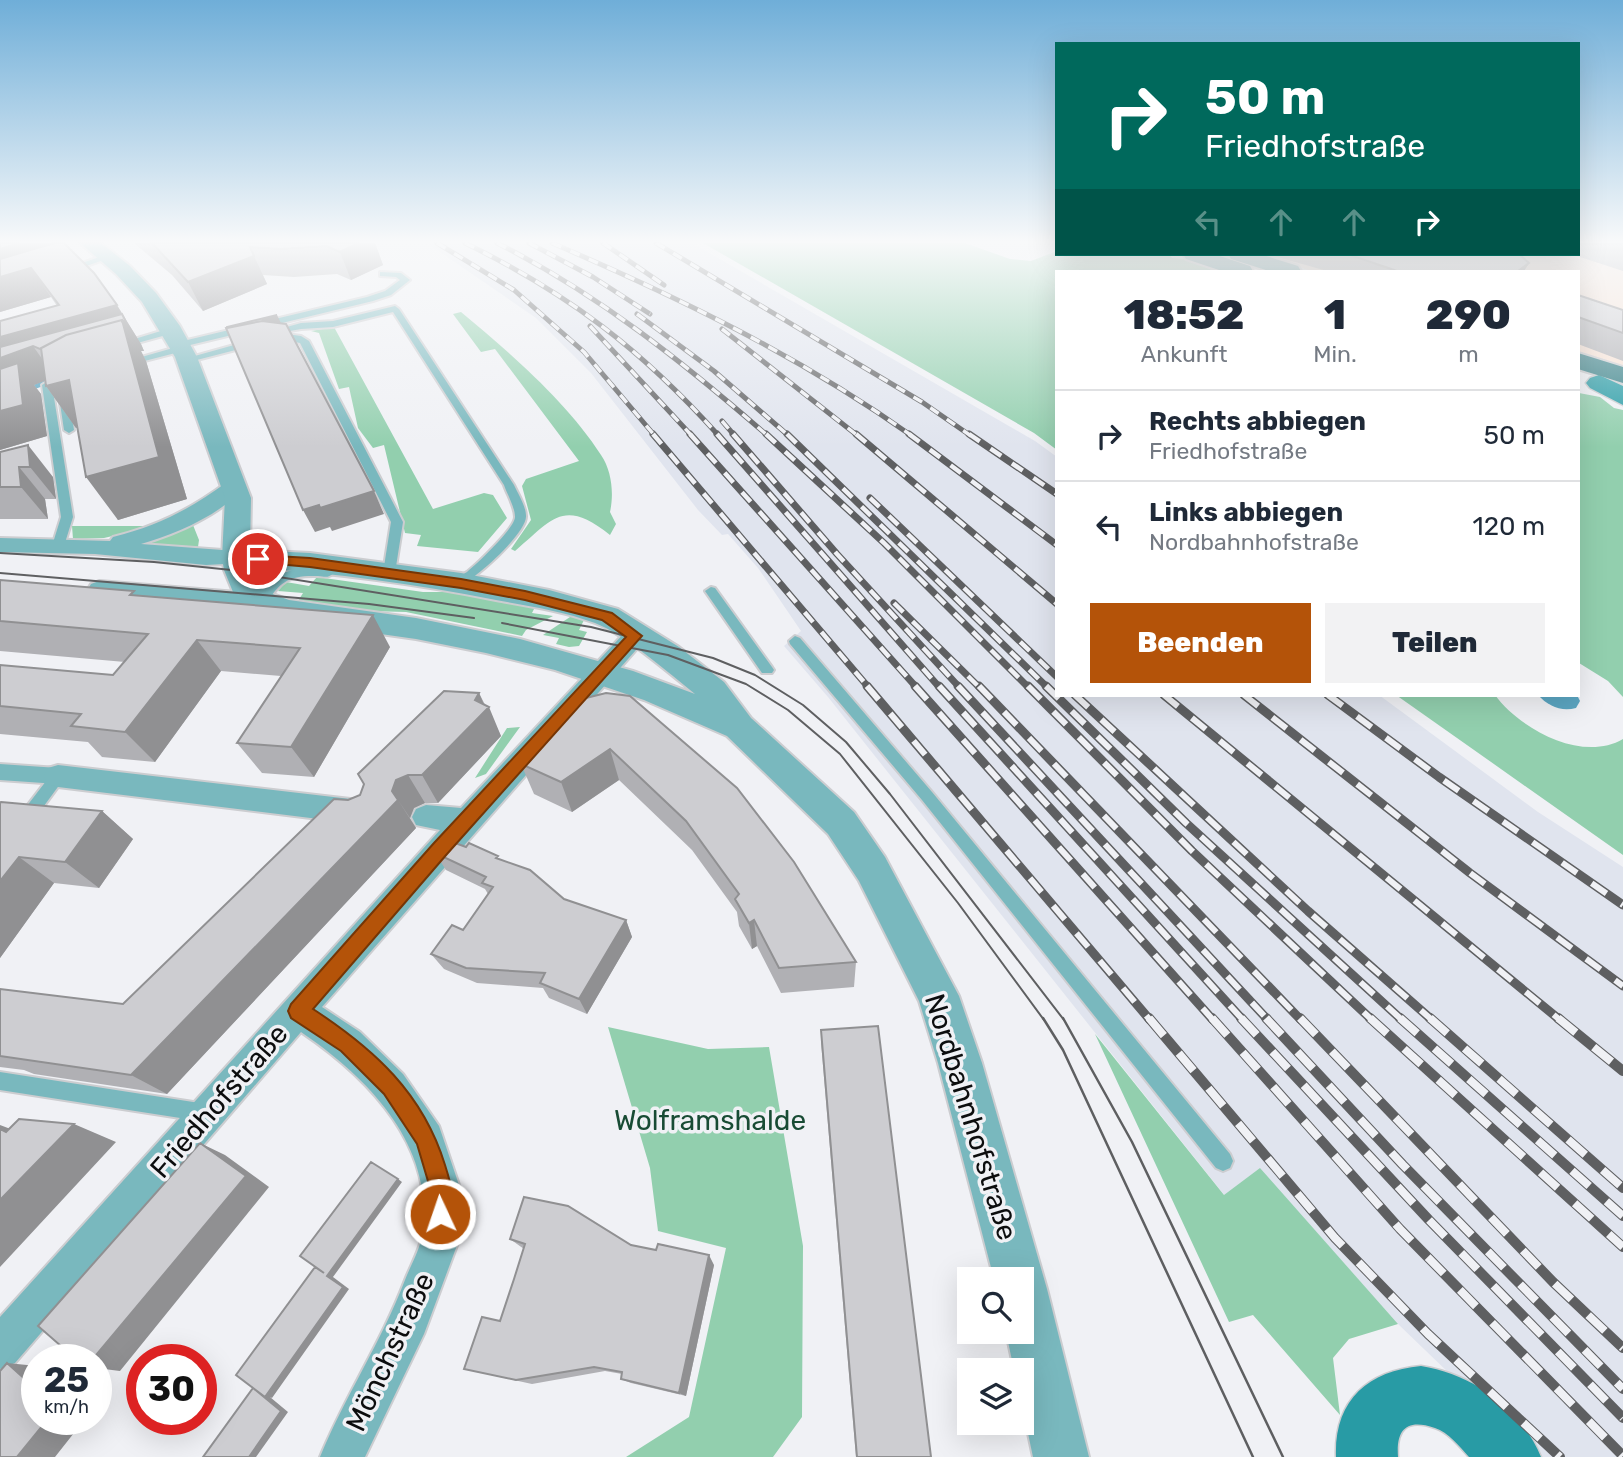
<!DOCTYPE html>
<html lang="de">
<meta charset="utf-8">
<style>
:root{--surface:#fff;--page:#f2f2f3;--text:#1f2937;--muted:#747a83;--line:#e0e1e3;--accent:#b45309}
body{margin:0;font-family:Rubik,sans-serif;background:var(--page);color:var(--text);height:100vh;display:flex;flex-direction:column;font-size:26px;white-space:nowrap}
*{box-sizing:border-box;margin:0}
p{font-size:23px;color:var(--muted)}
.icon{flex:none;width:38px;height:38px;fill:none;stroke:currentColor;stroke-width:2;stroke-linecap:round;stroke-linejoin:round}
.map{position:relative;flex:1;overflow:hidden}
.side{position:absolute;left:1055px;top:270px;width:525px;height:427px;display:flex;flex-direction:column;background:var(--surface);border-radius:0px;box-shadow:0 7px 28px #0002}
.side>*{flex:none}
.hud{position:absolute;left:1055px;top:42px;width:525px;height:214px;border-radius:0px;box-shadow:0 7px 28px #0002;background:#00695c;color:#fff;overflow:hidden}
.controls{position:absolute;left:957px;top:1267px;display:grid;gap:14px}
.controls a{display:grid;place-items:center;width:77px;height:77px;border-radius:0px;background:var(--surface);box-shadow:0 7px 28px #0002;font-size:35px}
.speed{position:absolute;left:21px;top:1344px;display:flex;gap:14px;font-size:35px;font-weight:700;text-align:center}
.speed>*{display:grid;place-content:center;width:91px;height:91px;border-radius:50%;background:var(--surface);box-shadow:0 7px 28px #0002;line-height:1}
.speed small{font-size:18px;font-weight:400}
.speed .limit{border:10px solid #d22;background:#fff;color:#111}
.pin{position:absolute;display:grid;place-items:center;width:60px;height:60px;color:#fff;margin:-30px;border:4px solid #fff;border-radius:50%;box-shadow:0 2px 7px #0007}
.me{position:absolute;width:77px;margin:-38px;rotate:357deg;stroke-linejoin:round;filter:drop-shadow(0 0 5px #0008)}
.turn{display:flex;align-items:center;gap:24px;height:147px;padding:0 35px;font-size:32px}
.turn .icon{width:91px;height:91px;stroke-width:2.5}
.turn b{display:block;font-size:49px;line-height:60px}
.lanes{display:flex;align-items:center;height:66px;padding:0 35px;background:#0003;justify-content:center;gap:35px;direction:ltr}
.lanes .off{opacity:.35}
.eta{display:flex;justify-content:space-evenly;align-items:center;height:119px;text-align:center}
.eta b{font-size:42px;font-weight:800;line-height:49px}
.cta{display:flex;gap:14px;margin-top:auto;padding:14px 35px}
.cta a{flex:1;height:80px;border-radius:0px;background:var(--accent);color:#fff;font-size:28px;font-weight:800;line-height:80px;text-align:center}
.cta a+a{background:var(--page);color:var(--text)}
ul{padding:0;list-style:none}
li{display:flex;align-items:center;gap:21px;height:91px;padding:0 35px;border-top:2px solid var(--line)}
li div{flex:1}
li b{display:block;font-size:26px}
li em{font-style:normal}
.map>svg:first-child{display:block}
.commercial{fill:#f8e2d4}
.built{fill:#e0e4ee}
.green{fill:#92cfae}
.water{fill:#5ba5c1}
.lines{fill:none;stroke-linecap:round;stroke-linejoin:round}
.stream{stroke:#5ba5c1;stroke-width:5}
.service-casing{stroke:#cccdd0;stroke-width:4}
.pedestrian-casing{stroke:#cccdd0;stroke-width:4}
.minor-casing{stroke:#cccdd0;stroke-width:4}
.tertiary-casing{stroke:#cccdd0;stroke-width:4}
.secondary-casing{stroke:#cccdd0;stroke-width:3}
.primary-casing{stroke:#cccdd0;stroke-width:4}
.service{fill:#79b8be;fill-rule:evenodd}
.pedestrian{fill:#79b8be;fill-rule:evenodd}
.minor{fill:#79b8be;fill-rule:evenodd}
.tertiary{fill:#79b8be;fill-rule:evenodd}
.secondary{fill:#289ba5;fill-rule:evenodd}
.primary{fill:#347e85;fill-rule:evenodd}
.tram-far1{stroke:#5e5f61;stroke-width:2}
.tram{stroke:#5e5f61;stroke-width:2.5}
.rail-far3-casing{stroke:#5e5f61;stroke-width:5}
.rail-far2-casing{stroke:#5e5f61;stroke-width:7}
.rail-far1-casing{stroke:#5e5f61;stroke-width:9}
.rail-casing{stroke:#5e5f61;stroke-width:10}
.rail-far3{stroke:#f0f1f5;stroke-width:3.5;stroke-dasharray:10;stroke-linecap:butt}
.rail-far2{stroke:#f0f1f5;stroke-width:4.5;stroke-dasharray:13;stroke-linecap:butt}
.rail-far1{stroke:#f0f1f5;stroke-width:6;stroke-dasharray:18;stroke-linecap:butt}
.rail{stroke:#f0f1f5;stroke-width:8;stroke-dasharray:23;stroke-linecap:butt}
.wall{fill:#b0b0b4}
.shaded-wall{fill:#909092}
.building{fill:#cdcdd1;stroke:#909092;stroke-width:2}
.route{fill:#b45309;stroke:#753606;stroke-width:2}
.labels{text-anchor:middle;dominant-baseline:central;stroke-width:7;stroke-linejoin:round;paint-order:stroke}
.near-street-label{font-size:28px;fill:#0c0d0e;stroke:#f0f1f5}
.near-park-label{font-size:28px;fill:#184b34;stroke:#f0f1f5}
</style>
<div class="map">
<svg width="1623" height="1457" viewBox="0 0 1623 1457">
<rect width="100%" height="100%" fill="#f0f1f5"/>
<!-- commercial -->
<path class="commercial" d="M1623 243V370L1579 355 1578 271H1311L1263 254H1578Z"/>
<!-- built -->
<path class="built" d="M427 243H692L1035 441 1057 457V695H1379L1538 812 1623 867V1457H1536L1398 1324 1260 1169 1225 1196 828 697 784 646 801 631 758 568 728 534 722 535 698 510 591 373 536 318Z"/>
<!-- green -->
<path class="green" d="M703 243H965L1010 259 1031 261 1057 251V254H1169L1172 258 1185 259 1215 271H1057V450L1034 433Z
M461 312C509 352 567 402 601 455 612 471 614 494 610 512L616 524 610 535C563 498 553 519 515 551L511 549 531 520 522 486 526 479 579 461 495 349 481 352 453 314Z
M334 327 433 509 484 493 493 495 507 518 478 552 417 546 421 535 405 533 384 445 373 448 358 428 349 387 339 389 319 333 311 331Z
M1579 393 1600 397 1614 408 1623 410V697L1608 681 1579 663Z
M193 525 199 540 198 547 132 544Z
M72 526H156L104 538 73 539Z
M317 577 423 592H461L535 607 532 613 553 616 526 630 522 636 406 612 369 611 298 601 303 593 278 591 286 582 309 586Z
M573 615 584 620 579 630 587 632 579 646 569 647 556 644 559 638 543 635Z
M1396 695H1495C1520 729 1582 763 1623 739V855Z
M520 727 486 774 475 778 507 728Z
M608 1027 708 1049 769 1047 803 1246 802 1417 773 1457H626L689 1417 726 1248 658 1231 650 1168Z
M1095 1034 1224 1195 1260 1168 1398 1324 1349 1339 1333 1358 1340 1415 1253 1315 1229 1322Z"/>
<!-- water -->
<path class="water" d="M1538 695H1577L1580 701 1576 708C1561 712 1548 706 1538 695Z"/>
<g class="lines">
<!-- stream -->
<path class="stream" d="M25 390 53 380"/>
<defs>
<path id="service" d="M105 255 112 257 72 271 65 269Z
M380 272 401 273 410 280 391 295 373 301 186 346 189 348 187 350 129 365 124 362 180 346 177 344 179 342 367 297 385 291 400 280 396 277 380 276Z
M395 306 399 309 514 485C518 494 526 506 526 516 527 533 472 583 455 588L449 584C454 579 461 576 467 572 477 564 515 528 515 517 515 507 507 494 504 485L393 312 333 327 301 329 279 333 301 336 309 341 403 522 395 573 389 577 383 573 391 522 300 343 275 338V334L269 332 301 323 333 321Z
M174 327 178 330 177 332 123 347 118 344Z
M252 340 255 341V345L189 362 184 359Z
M47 382 52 385 73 517 64 546 58 550 52 546 61 517 42 385Z
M64 394 69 397 74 430 69 433 64 430 59 397Z
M307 568 328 569 334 573C328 578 326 577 318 576 290 575 279 581 266 605H258L256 602C266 578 282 570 307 568Z
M711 587 715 588 772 667 774 670 772 673H762L705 591Z
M795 636 800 638 932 792 1230 1154 1233 1161 1230 1168 1223 1171 1216 1168 922 800 790 644 789 641Z
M58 770 63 772 65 776 63 780 30 825 25 826 20 825 17 820 20 815 53 772Z
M0 1072 206 1104 213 1106 215 1113 213 1120 206 1122 0 1090Z"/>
<path id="pedestrian" d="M0 764 58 768 65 770 68 776 65 782 58 784 0 780Z"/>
<path id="minor" d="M234 480 241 482 244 486C224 514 173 535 141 544L236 551 244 553 247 558 244 563 206 565 95 554 0 552V538L110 541 113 537C157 526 191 509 227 482Z
M99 581 262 594 270 596 274 602 270 608 262 610 91 594 88 589 91 584Z
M635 627 643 630 647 636 643 642 322 1007 360 1032 403 1074 439 1126 460 1188 459 1240 424 1334 365 1457H320C345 1396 382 1341 405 1280 410 1267 418 1253 421 1240 439 1149 369 1078 301 1032L15 1363 0 1369V1317L440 830 416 825 412 817 416 809 426 805 461 808 627 630Z
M58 765 359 800 369 804 373 812 369 820 359 824 58 787 48 784 44 776 48 768Z"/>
<path id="tertiary" d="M80 243H101L130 266 156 293 180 326 197 357 251 498 250 550 310 553 461 573 549 590 618 609 679 647 724 682 751 718 854 812 885 857 959 996 982 1063 1047 1289 1089 1457H1033L1022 1405V1370H1014L1006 1332H1022V1279H994L938 1063 919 1001 859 881 828 834 727 736 644 700 555 670 486 653 416 639 310 624 246 606 233 592 224 570 222 558 225 498 175 357 142 302 116 274ZM253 568C334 573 416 584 496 600 529 606 563 611 595 623 624 634 669 673 695 694L633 671 520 639 416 618 289 600 267 592 259 586Z"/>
<path id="secondary" d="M1599 375 1623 386V405L1590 388 1586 383 1590 378Z
M1421 1366C1473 1374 1521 1409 1541 1457H1469C1460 1447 1448 1432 1435 1428 1406 1418 1396 1430 1398 1457H1336C1334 1401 1367 1371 1421 1366Z"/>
<path id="primary" d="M1183 254H1214L1250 266 1253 271H1222L1186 259Z
M1228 254H1260L1298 266 1301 271H1269L1231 259Z
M1578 353 1623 367V383L1578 369Z"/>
</defs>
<!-- service casing -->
<use href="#service" class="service-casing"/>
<!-- pedestrian casing -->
<use href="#pedestrian" class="pedestrian-casing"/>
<!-- minor casing -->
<use href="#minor" class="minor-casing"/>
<!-- tertiary casing -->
<use href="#tertiary" class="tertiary-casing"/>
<!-- secondary casing -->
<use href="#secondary" class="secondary-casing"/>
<!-- primary casing -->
<use href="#primary" class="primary-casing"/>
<!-- service -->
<use href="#service" class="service"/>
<!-- pedestrian -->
<use href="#pedestrian" class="pedestrian"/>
<!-- minor -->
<use href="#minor" class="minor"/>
<!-- tertiary -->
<use href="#tertiary" class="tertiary"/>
<!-- secondary -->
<use href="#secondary" class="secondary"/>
<!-- primary -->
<use href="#primary" class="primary"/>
<!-- tram-far1 -->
<path class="tram-far1" d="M0 553 154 562 241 571 591 627 713 658 755 675 803 705 846 742 890 794 1064 1020
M0 573 369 604 474 618
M502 623 668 655 746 684 788 710 840 754 958 903 1044 1020"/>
<!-- tram -->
<path class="tram" d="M1043 1018 1063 1050 1253 1457
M1063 1018 1132 1142 1283 1457"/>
<defs>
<path id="rail-far3" d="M437 243 514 290 584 352 655 436
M465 243C569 294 641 349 719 436
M497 243C598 294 683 362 768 436
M529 243 593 277 650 314
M552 243C678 297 799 356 912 436
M603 243 664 285
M656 243 922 402 971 436
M637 314 714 371 789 436
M590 326 692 436
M722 329 858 436
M722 421 735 436"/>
<path id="rail-far2" d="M653 434 869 688
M690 434 917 688
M717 434 940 688
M733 434 837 554 960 688
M766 434 884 543 1029 688
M787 434 1048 688
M856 434 1057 604
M909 434 1057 545
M969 434 1057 494
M870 498 1057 677
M894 603 980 688"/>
<path id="rail-far1" d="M867 686 1150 1020
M915 686 1213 1020
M939 686 1243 1020
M958 686 1268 1020
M979 686 1301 1020
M1028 686 1192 851 1372 1020
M1046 686 1186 823 1402 1020
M1075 695 1308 911 1432 1020
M1164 695 1560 1020
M1244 695 1470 873 1623 986
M1328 695 1439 777 1623 905"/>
<path id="rail" d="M1149 1018 1335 1238 1428 1334 1560 1457
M1212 1018 1400 1229 1623 1456
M1241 1018 1429 1220 1623 1418
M1266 1018 1403 1165 1623 1389
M1300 1018 1553 1282 1623 1348
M1370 1018 1623 1247
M1400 1018 1623 1216
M1430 1018 1623 1188
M1558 1018 1623 1071"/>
</defs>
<!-- rail-far3 casing -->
<use href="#rail-far3" class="rail-far3-casing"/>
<!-- rail-far2 casing -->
<use href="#rail-far2" class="rail-far2-casing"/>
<!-- rail-far1 casing -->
<use href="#rail-far1" class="rail-far1-casing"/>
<!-- rail casing -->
<use href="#rail" class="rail-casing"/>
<!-- rail-far3 -->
<use href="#rail-far3" class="rail-far3"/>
<!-- rail-far2 -->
<use href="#rail-far2" class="rail-far2"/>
<!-- rail-far1 -->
<use href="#rail-far1" class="rail-far1"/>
<!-- rail -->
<use href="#rail" class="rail"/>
</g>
<!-- wall -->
<path class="wall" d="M0 243 122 314 141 344 144 351H141L146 361 187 499 118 520 77 427 76 428 46 386 45 380 34 385 41 394 47 436 0 450V321L57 306 51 297 0 312Z
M134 243H375L383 265 351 280 337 274 294 277 263 275 267 284 203 311 172 275Z
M1578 243H1623V271L1571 254H1578Z
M1275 254H1523L1521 255 1529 263 1524 271H1327L1274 256Z
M1578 295 1623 310V361L1578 344Z
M0 452 53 477 56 499H45L48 519H0Z
M0 580 137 596 390 647 314 777 262 773 237 743 281 676 221 671 155 762 102 757 88 742 0 734V665L113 675 125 662 0 651Z
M479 693 501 736 438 803H425L414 808 410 818 416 828 167 1094 34 1074 24 1070 0 1067V989L123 1004 348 800 360 795Z
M570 708 856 962 854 987 781 993 757 946 752 949 739 926 737 912 692 850 619 780 572 812 534 794 521 764Z
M0 803 102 811 133 839 99 888 54 883 0 958Z
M435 853 499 859 564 899 626 920 632 937 587 1014 549 998 543 988 477 983 444 969 431 954 463 930 488 894 485 889 446 870Z
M821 1030 931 1457H856L821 1042Z
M510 1239 631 1245 714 1265 686 1396 631 1383 621 1379 622 1374 605 1371 532 1384 464 1369 500 1321 524 1249Z"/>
<!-- shaded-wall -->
<path class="shaded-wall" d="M19 243H59L35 273 51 297 0 312V249Z
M359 243H375L383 265 351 280 340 252Z
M254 256 267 284 203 311 188 282Z
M1529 263 1524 271H1518Z
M117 305 141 344 144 351H141L146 361 187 499 118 520 86 477 131 354 40 349 33 346 55 377 34 385 41 394 47 436 0 450V337Z
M277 315 282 325 228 330 263 319Z
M69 380 98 421 76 428 46 386Z
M28 445 53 477 56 499 30 467Z
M19 467 45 499 48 519 21 487Z
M374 491 384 514 332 531 330 527 315 532 303 510 319 505Z
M373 615 390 647 314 777 291 747Z
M197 640 221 671 155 762 125 732Z
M479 693 486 709 489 707 501 736 438 803 422 775Z
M610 749 619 780 572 812 561 782Z
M408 775 425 803 414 808 410 818 392 791 396 780Z
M398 800 416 828 167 1094 131 1075Z
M102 811 133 839 99 888 65 862Z
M19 857 54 883 0 958V881Z
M626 920 632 937 587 1014 579 999Z
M754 920 757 946 752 949 749 923Z
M74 1124 116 1142 0 1267V1200L6 1132 0 1129V1125L29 1136Z
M200 1143 225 1155 269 1187 120 1371 96 1368V1360H92Z
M398 1179 402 1182 333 1277 349 1289 272 1398 270 1397 288 1412 256 1457H249L253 1388 327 1276Z
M709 1255 714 1265 686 1396 679 1393Z
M7 1363 37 1366V1390Z
M48 1419H85L55 1457H17Z"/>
<!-- building -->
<path class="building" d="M0 243H19L0 249Z
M54 243H64L94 273 117 305 0 337V321L59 305 31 268 0 277V259Z
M152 243H359L340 252 326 246 281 249 250 247 254 256 188 282Z
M1347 254H1519L1529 263 1518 271H1397Z
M1578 295 1623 310V333L1578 317Z
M122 314 125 320 122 321V320L66 335 40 349 33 346 0 358V347Z
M277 315 263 319 262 321 227 328V327Z
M122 320 159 457 86 477 69 380 46 386 41 348 66 335Z
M262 321 286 324 374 491 320 508 319 505 303 510 226 328Z
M18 363 23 405 0 411V369Z
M28 445 30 467H19L21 487H0V452Z
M0 580 134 591 130 595 373 615 291 747 237 743 300 648 197 640 125 732 71 726 81 714 0 706V665L113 675 148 634 0 621Z
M444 691 479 693 475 700 489 707 422 775H408L396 780 392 791 398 800 131 1075 0 1056V989L123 1004 334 799 348 800 360 795 364 784 358 774Z
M606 693 630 696 737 788 794 862 856 962 779 968 754 920 749 923 735 899 739 894 686 821 610 749 561 782 521 764 570 708 586 698Z
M1 802 102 811 65 862 19 857 0 881V803Z
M447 840 466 847 469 843 498 856 496 858 530 870 564 899 626 920 579 999 540 983 545 973 466 968 431 954 452 925 463 930 493 887 482 883 486 877 435 853Z
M878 1026 931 1457H857L821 1030Z
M19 1119 74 1124 0 1200V1129L6 1132Z
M200 1143 246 1176 92 1360H77L38 1326Z
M371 1162 398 1179 327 1276 343 1287 265 1397 236 1375 315 1267 324 1273 300 1256Z
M524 1197 568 1206 631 1245 656 1250 658 1244 709 1255 679 1393 621 1379 622 1372 594 1367 516 1380 464 1369 482 1317 500 1321 514 1279 525 1244 510 1239Z
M7 1363 37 1390V1419H48L17 1457H0V1371Z
M253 1388 281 1411 249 1457H203Z"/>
<!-- sky -->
<linearGradient id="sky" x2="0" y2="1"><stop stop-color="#6faed8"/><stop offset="0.54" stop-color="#f8f9fa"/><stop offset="1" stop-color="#f8f9fa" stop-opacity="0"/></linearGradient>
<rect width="1623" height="447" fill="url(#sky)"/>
<!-- route -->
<path class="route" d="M258 555 310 558 461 579 525 591 612 613 642 636 447 854 313 1009C374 1049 423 1093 445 1165 451 1184 457 1203 449 1222L440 1225 432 1222 429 1214 430 1188 417 1144 384 1094 341 1051 291 1018 288 1011 291 1004 434 843 626 637 602 620 525 600 461 588 310 567 253 562V556Z"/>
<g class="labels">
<!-- near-street labels -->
<g class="near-street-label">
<text transform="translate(219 1101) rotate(-49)">Friedhofstraße</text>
<text transform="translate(971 1117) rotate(73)">Nordbahnhofstraße</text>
<text transform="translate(390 1352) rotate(-65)">Mönchstraße</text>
</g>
<!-- near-park labels -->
<g class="near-park-label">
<text x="710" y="1120">Wolframshalde</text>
</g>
</g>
</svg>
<div class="controls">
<a><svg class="icon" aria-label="search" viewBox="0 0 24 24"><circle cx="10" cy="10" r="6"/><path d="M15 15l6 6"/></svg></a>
<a><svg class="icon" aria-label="layers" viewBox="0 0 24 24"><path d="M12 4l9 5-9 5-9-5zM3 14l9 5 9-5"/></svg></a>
</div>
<div class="speed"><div>25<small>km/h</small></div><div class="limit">30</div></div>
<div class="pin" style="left:258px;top:559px;background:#d93025"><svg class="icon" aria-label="arrive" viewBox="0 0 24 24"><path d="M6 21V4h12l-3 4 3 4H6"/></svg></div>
<svg class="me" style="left:440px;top:1214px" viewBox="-20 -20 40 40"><circle r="17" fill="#b45309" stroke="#fff" stroke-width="3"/><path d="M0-11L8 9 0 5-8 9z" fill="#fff"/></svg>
<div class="hud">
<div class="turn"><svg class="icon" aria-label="right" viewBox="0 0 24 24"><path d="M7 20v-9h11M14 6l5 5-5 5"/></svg><div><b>50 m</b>Friedhofstraße</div></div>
<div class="lanes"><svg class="icon off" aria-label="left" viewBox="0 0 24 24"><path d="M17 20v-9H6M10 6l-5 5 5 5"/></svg><svg class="icon off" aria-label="ahead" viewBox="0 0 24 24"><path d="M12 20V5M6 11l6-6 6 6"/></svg><svg class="icon off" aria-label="ahead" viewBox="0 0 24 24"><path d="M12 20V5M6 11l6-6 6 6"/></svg><svg class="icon" aria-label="right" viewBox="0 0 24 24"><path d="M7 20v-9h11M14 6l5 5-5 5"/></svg></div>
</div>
<section class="side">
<div class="eta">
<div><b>18:52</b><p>Ankunft</p></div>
<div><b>1</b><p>Min.</p></div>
<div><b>290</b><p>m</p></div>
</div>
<ul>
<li><svg class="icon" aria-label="right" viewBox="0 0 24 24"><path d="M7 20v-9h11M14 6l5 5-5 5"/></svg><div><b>Rechts abbiegen</b><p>Friedhofstraße</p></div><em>50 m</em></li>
<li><svg class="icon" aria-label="left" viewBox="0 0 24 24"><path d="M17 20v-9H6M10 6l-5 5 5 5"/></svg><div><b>Links abbiegen</b><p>Nordbahnhofstraße</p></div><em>120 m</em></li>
</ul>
<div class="cta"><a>Beenden</a><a>Teilen</a></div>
</section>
</div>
